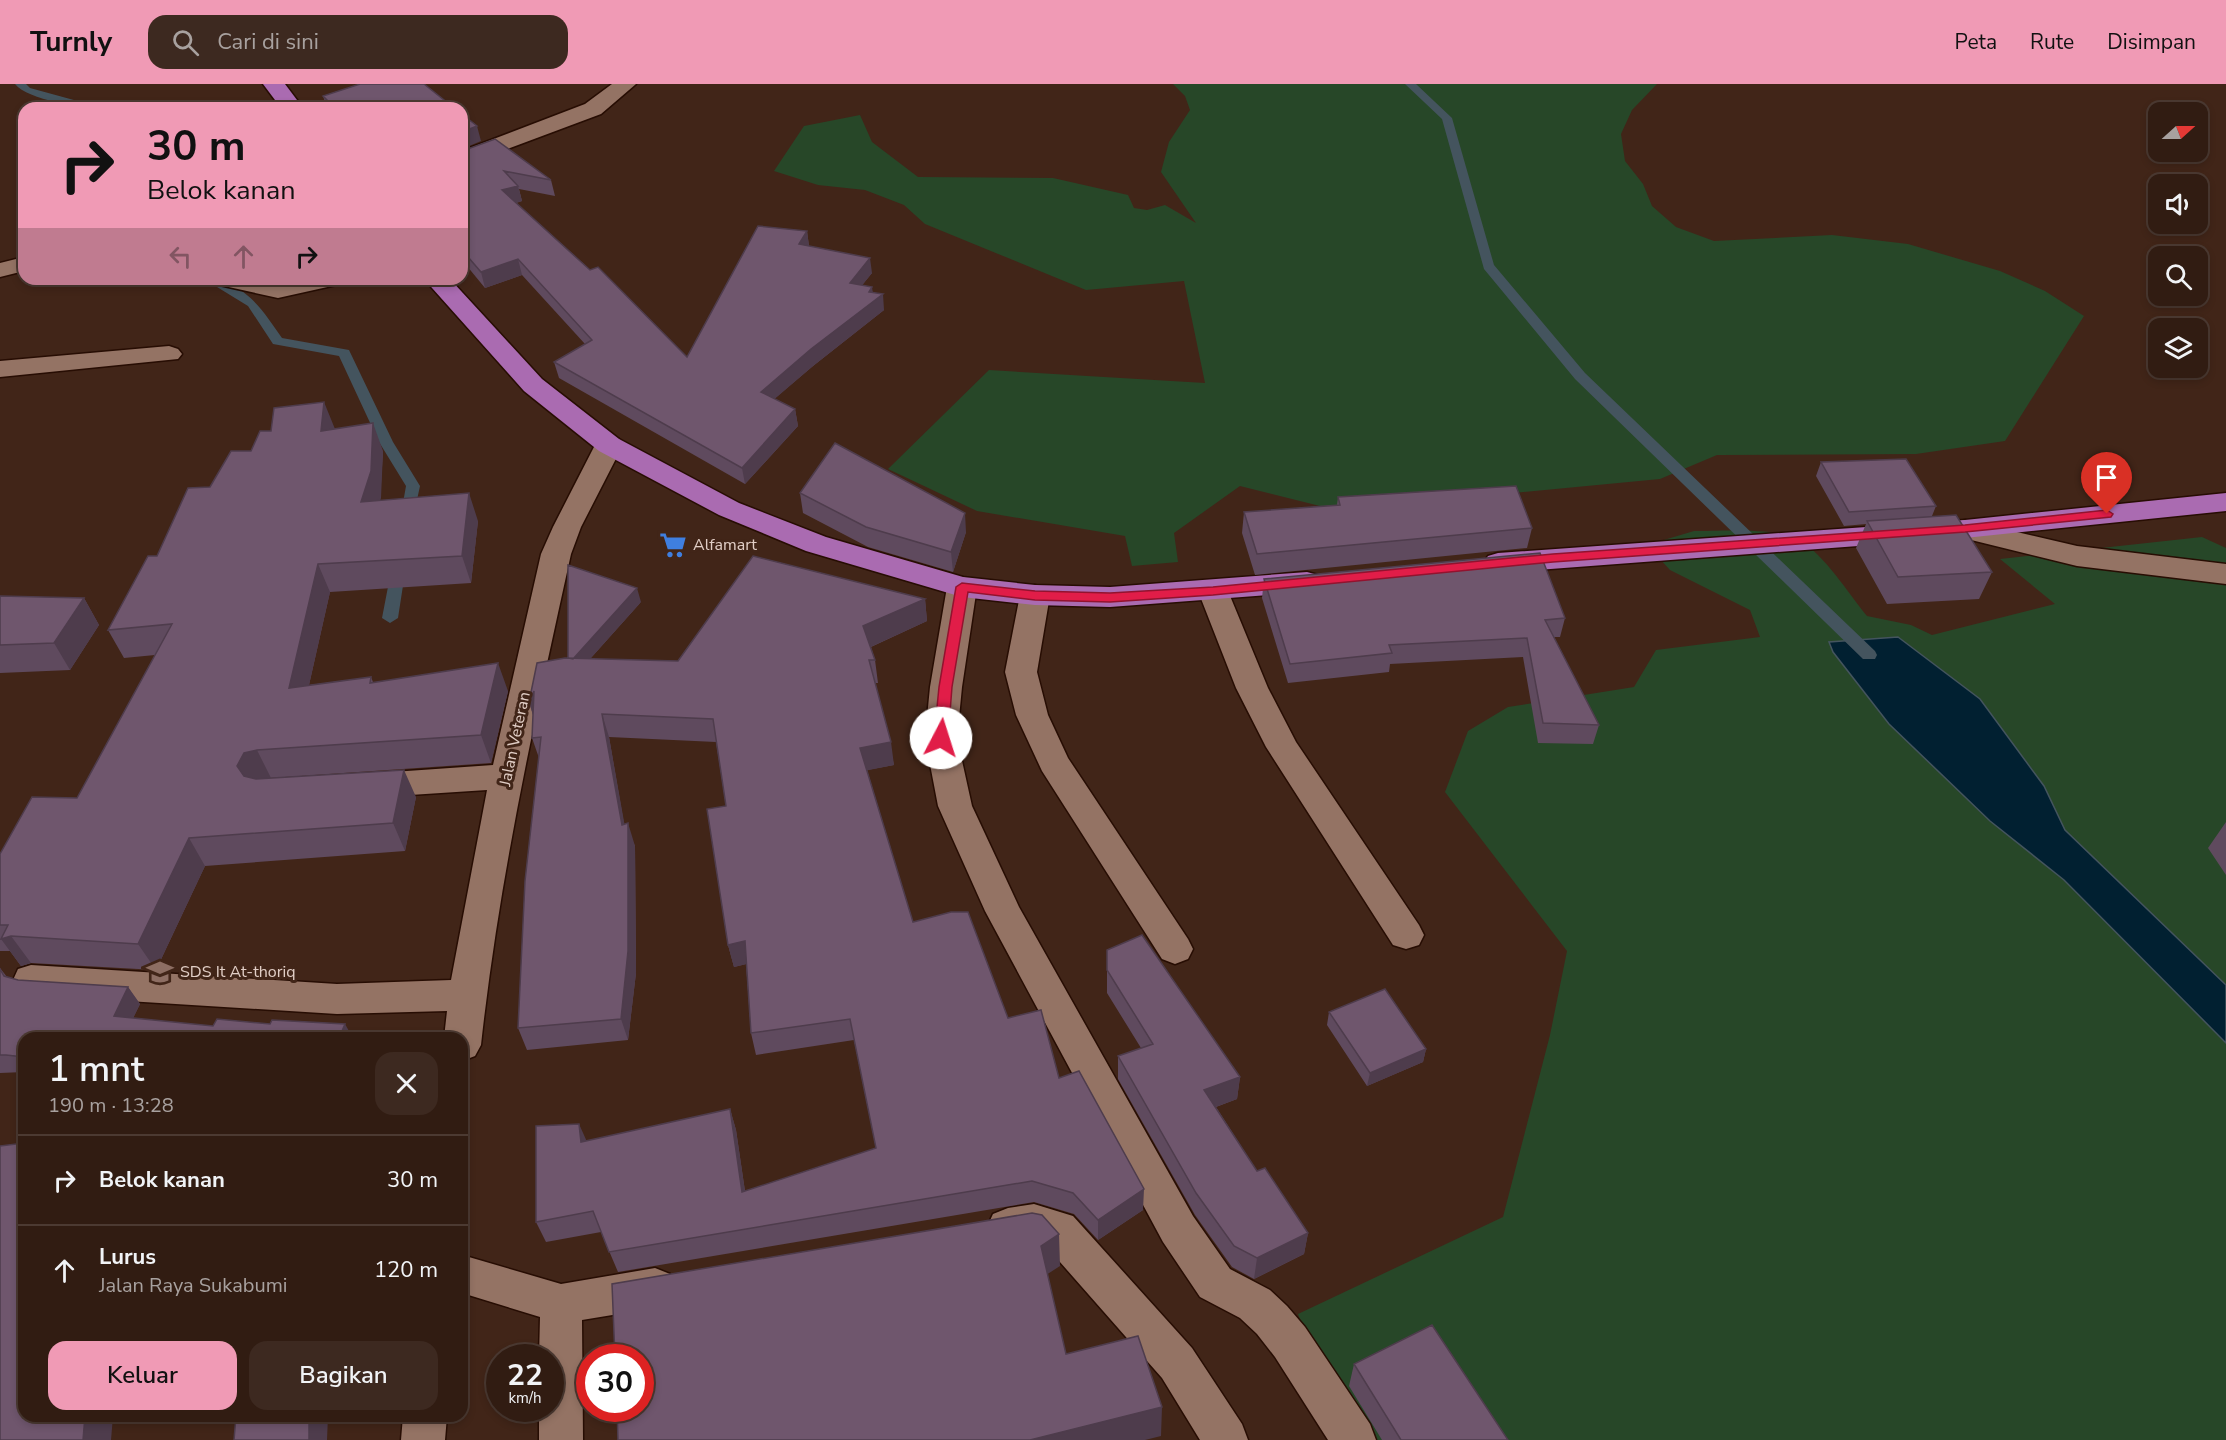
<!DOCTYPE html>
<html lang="id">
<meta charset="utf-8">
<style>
:root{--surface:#311c12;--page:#3d2920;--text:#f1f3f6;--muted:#a8a19f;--line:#4c3a32;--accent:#f09ab5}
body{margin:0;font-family:"Nunito Sans",sans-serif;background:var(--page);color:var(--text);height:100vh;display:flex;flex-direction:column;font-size:22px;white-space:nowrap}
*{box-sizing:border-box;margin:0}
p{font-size:20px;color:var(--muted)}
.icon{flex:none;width:33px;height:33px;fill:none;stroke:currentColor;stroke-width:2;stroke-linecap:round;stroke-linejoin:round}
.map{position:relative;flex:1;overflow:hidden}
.side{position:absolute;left:18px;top:948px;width:450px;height:390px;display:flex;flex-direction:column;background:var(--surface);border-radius:18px;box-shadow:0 3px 9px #0003,0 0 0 2px var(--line)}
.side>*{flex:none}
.top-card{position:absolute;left:18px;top:18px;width:450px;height:183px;border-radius:18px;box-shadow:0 3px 9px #0003,0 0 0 2px var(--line);background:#f09ab5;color:#111;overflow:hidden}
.needle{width:39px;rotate:69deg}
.controls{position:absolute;left:2148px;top:18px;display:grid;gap:12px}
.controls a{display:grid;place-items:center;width:60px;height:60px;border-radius:12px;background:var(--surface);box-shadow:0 3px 9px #0003,0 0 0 2px var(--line);font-size:30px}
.speed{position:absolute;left:486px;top:1260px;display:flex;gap:12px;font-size:30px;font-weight:700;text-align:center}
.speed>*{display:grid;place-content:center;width:78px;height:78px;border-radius:50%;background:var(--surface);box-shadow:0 3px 9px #0003,0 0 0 2px var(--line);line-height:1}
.speed small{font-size:15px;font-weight:400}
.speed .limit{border:9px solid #d22;background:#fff;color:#111}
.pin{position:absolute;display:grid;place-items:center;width:51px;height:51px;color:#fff;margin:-62px -26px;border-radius:50% 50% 50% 0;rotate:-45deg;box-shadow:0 0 6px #0007}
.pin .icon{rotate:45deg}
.me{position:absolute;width:66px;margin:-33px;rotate:5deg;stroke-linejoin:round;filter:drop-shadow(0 0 4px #0008)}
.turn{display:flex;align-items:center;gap:21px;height:126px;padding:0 30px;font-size:27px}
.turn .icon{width:78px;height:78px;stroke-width:2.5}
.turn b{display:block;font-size:42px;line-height:51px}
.lanes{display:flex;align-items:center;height:57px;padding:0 30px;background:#0003;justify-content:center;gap:30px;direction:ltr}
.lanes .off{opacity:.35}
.round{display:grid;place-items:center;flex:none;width:63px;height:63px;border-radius:18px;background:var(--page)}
.overview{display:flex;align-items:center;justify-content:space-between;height:102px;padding:0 30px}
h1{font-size:36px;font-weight:600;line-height:45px}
.action{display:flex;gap:12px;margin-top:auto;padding:12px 30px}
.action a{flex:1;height:69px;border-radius:18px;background:var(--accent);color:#111;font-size:24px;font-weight:600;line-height:69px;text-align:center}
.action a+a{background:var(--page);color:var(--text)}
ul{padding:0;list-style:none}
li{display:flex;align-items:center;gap:18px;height:90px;padding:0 30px;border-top:2px solid var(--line)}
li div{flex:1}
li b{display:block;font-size:22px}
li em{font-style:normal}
header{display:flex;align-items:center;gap:36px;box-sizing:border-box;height:84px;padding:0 30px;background:var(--accent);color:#111}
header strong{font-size:28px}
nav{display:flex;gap:33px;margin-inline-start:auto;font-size:21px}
.search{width:420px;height:54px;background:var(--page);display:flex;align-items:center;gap:15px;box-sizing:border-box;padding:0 21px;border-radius:18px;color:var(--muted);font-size:22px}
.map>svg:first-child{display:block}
.green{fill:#274728}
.water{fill:#012031;stroke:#44545e;stroke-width:1.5}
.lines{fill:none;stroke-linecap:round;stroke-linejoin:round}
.stream{fill:#44545e;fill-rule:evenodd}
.minor-casing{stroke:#270d03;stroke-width:3}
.highway-casing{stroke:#270d03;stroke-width:3}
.minor{fill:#947364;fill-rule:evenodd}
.highway{fill:#aa6bb1;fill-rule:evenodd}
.wall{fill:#5f4a5e}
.shaded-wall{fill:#4e3c4c}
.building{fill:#6f566d;stroke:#4e3c4c;stroke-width:1.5}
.route{fill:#e11d48;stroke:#92132f;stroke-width:1.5}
.labels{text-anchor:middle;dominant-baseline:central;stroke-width:6;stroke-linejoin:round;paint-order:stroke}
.poi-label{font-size:16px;fill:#e1cec6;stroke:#412518;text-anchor:start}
.street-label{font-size:16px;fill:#e1cec6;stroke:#412518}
</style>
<header>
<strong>Turnly</strong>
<div class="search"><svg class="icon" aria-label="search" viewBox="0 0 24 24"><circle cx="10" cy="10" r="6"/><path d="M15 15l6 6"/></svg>Cari di sini</div>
<nav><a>Peta</a><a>Rute</a><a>Disimpan</a></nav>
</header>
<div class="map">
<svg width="2226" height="1356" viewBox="0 0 2226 1356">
<rect width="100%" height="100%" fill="#412518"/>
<!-- green -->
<path class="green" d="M1173 0H1657L1632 26 1621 50 1625 77 1643 100 1652 122 1676 143 1714 157 1832 151 1908 160 2000 187 2045 207 2084 232 2005 357 1916 370 1717 371 1660 395 1336 426 1240 402 1174 449 1178 478 1132 482 1125 452 977 427 888 385 989 286 1205 299 1184 197 1086 206 925 140 904 121 865 106 818 101 774 87 804 42 860 31 872 58 918 93 1053 94 1128 111 1134 124 1147 126 1165 121 1196 139 1161 88 1169 58 1190 26 1185 12Z
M1694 447C1720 447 1778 443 1799 456 1825 471 1848 509 1867 532L1911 541 1932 551 2055 520 2000 475 2202 453 2226 464V1356H1352L1333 1319 1298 1230 1503 1133 1550 951 1567 867 1445 708 1468 647 1508 623 1634 603 1656 566 1760 553 1750 526 1670 486 1647 461Z"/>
<!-- water -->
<path class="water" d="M1898 553 1980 615 2044 702 2065 746 2226 901V959L2064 796 1990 737 1889 640 1833 568 1829 558Z"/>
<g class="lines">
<!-- stream -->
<path class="stream" d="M15 0H26L30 4 103 24C82 24 28 16 15 0Z
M1405 0H1416L1452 34 1494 181 1585 289 1875 567 1877 571 1875 575H1863L1575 295 1484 185 1442 35Z
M204 195C243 195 262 225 282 254L349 266 393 358 420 402 412 439H402L400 436 406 402 379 358 339 272 273 260 248 222Z
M399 477 406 482 398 534 390 539 382 534 392 482Z"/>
<defs>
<path id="minor" d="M612 0H636L601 30 462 82V67L585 20Z
M24 173V187L0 193V179Z
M212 195H257L278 200 299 195H344L341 200 278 214 215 200Z
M169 262 178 265 182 270 178 275 0 293V277Z
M609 353 619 355 623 361 581 443 571 470C535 633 499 795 481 961L475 972 462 977V954H444L447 927 337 930 31 911 18 907 13 896 18 885 31 881 337 900 451 896 487 706 364 714 352 711 347 702 352 693 364 690 493 681 541 470 553 443 595 361 599 355Z
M1965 436 2077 462 2226 480V500L2077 482 1955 452 1951 445 1955 438Z
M962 493 973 496 977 503 962 603 957 654 972 722 1019 823 1193 1132 1230 1185 1270 1206 1287 1222 1305 1243 1370 1340 1376 1356H1328L1275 1273 1257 1250 1240 1234 1200 1213 1163 1158 985 827 938 722 925 654 930 603 947 503 951 496Z
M1213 497 1224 500 1228 507 1268 604 1296 658 1419 841 1424 851 1419 861 1406 865 1393 861 1266 663 1236 604 1198 507 1202 500Z
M1035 501 1046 504 1050 511 1037 588 1048 631 1068 674 1188 855 1193 865 1188 875 1175 880 1162 875 1042 687 1016 631 1005 588 1020 511 1024 504Z
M1034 1120 1073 1132 1192 1264 1242 1340 1248 1356H1200L1162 1294 1045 1161 1034 1158 1008 1162 993 1156 987 1143 993 1130 1008 1124Z
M462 1171 561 1200 655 1184 670 1190 676 1204 670 1218 655 1224 582 1236 583 1356H539V1324H550V1274H539L540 1233 462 1209Z
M403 1332H447L445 1356H401Z"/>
<path id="highway" d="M263 0H285L303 24H281Z
M424 195H450L542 295 619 355 739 419 826 453 963 493 1035 501 1110 503 1307 488 1318 491 1322 498 1318 505 1307 508 1110 523 1035 521 962 513 806 467 719 431 599 367 524 307Z
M2226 409V427L1965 454 1498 489 1488 486 1483 479 1488 472 1498 469 1965 436Z"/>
</defs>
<!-- minor casing -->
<use href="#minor" class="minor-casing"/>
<!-- highway casing -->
<use href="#highway" class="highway-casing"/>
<!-- minor -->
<use href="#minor" class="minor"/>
<!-- highway -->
<use href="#highway" class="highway"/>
</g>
<!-- wall -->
<path class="wall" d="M323 12 454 24H327Z
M462 67 551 96 555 112 519 105 522 117 516 119 687 273 807 147 809 162 872 189 862 201 873 208 884 226 813 282 774 315 795 325 798 342 745 400 559 294 554 278 585 260 522 191 485 204 462 176Z
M335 345 383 367 380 417 478 437 471 499 330 508 309 601 371 593 373 598 508 607 491 679 270 694 416 713 405 767 205 782 156 886 31 879 21 882 10 867H0V770L77 714 155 571 124 574 108 546 157 472 210 403 251 367Z
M1821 378 1936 422 1932 432 1992 488 1979 515 1887 520 1856 464 1866 440 1844 442 1816 392Z
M800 409 966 448 953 488 868 463 803 429Z
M1338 413 1532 444 1527 464 1255 491 1242 449 1244 428 1337 421Z
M1264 495 1565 534 1560 553H1554L1599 641 1593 660 1538 659 1523 573 1390 580 1389 588 1288 599 1262 514Z
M0 512 84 514 99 541 70 586 0 589Z
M925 515 927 537 871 563 875 576 878 599H875L894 681 867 686 913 838 1008 934 1059 994 1143 1126 1098 1156 1074 1130 1034 1118 618 1188 601 1148 546 1158 536 1138 586 1057 730 1025 736 1046 745 1107 876 1064 854 956 756 971 751 949 746 880 734 883 728 861 726 722 716 658 609 653 624 740 635 762 636 889 628 956 527 966 518 944 539 674 532 654 533 631 529 618 568 574 641 518 590 575 678 577Z
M2226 738V791L2208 764Z
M1107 866 1240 993 1237 1015 1216 1023 1257 1087 1308 1149 1304 1170 1254 1195 1232 1183 1195 1131 1118 995V972L1141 964 1107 909Z
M0 884 7 893 18 896 128 903 140 920 133 934 213 942 24 954V988L0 989Z
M1329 928 1426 965 1423 978 1367 1002 1327 941Z
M1354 1280 1508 1356H1382L1349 1302Z"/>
<!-- shaded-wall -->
<path class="shaded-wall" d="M477 42 481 57 462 65V48Z
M518 102 522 117 506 122 502 106Z
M807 147 809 162 799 160Z
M870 174 872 189 852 214 850 199Z
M518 175 522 191 485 204 481 188Z
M872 203 874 217 883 210 884 226 813 282 764 324 761 308 811 265Z
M324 318 335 345 321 347Z
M795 325 798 342 745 400 742 384Z
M373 339 383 367 381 414 371 446 361 418Z
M469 409 478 437 471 499 462 472Z
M965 429 966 448 953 488 951 468Z
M318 480 330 508 302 632 289 604Z
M637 504 641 518 573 594 569 580Z
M84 514 99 541 70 586 54 559Z
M925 515 927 537 866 565 863 542Z
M498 579 508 607 491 679 481 651Z
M534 607 536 641 529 618Z
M602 630 609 653 628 760V739L635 762 636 889 628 956 621 935 622 741Z
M891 658 894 681 864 687 860 664Z
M257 666 271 694 252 709 237 682 244 669Z
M404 686 416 713 405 767 393 739Z
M189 754 205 782 156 886 138 860Z
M11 852 31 879 21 882 1 855Z
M745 857 751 879 734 883 728 861Z
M128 903 140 920 126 949 114 932Z
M345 940 353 954H339Z
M1426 965 1423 978 1367 1002 1370 989Z
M1240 993 1237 1015 1202 1028 1204 1006Z
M730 1025 736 1046 748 1128 742 1108Z
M579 1040 588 1060 581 1058Z
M1144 1105 1143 1126 1098 1156V1136Z
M1308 1149 1304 1170 1254 1195 1257 1174Z
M1059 1150 1060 1182 1043 1193 1041 1162Z
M1162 1323 1161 1352 1145 1356H1030Z
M85 1332H113L111 1356H83Z
M309 1332H328L327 1356H309Z"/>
<!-- building -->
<path class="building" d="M360 0H424L454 24H335L323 12Z
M462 30 477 42 462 48Z
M495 55 551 96 504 87 518 102 502 106 590 186 598 183 687 273 758 142 807 147 799 160 870 174 850 199 872 203 869 208 883 210 811 265 761 308 795 325 742 384 554 278 592 256 518 175 481 188 462 166V67Z
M324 318 321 347 373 339 371 387 361 418 469 409 462 472 318 480 289 604 371 593 370 599 498 579 481 651 257 666 244 669 237 682 244 692 256 695 404 686 393 739 189 754 138 860 11 852 1 855 8 841H0V770L32 713 77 714 172 540 108 546 148 472H157L188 404 210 403 231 367H251L260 347H271L274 324Z
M835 359 965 429 951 468 866 443 800 409Z
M1906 375 1936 422 1849 428 1821 378Z
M1516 402 1532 444 1257 470 1244 428 1340 421 1338 413Z
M1956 431 1992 488 1898 493 1867 437Z
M1540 469 1565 534 1545 536 1599 641 1543 639 1527 554 1389 561 1392 569 1290 580 1264 495Z
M753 472 925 515 863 542 875 576H869L891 658 860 664 913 838 951 828H968L1008 934 1041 926 1059 994 1079 987 1144 1105 1098 1136 1073 1109 1032 1097 609 1168 593 1127 536 1138V1042L579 1040 581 1058 730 1025 742 1108 876 1064 850 935 751 949 745 857 728 861 707 725 726 722 713 635 602 630 622 741 628 739V867L621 935 518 944 525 797 541 653 532 654 534 607 529 618 537 579 565 574 678 577Z
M568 481 637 504 573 575 568 574Z
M0 512 84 514 54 559 0 561Z
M1142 851 1240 993 1204 1006 1257 1087 1265 1084 1308 1149 1257 1174 1234 1162 1196 1109 1118 972 1153 960 1107 886V866Z
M0 885 4 892 18 896 128 903 114 932 213 942 217 935 270 940 272 936 345 940 339 954H24V973L6 971H0Z
M1385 905 1426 965 1370 989 1329 928Z
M24 1059V1332H85L83 1356H0V1062Z
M1032 1129 1042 1131 1059 1150 1041 1162 1066 1270 1138 1252 1162 1323 1030 1356H618L617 1324H640V1274H615L612 1200Z
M1432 1241 1508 1356H1401L1354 1280Z
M236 1332H309V1356H234Z"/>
<!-- route -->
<path class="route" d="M2107 426 2113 430 2111 433 1965 448 1553 478 1213 511 1110 518 1035 516 968 508 952 603 948 654 941 658 934 654 939 603 956 503 962 499 1035 507 1110 509 1213 503 1553 470 1965 441Z"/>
<!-- icons -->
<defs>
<symbol id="supermarket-bare" viewBox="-9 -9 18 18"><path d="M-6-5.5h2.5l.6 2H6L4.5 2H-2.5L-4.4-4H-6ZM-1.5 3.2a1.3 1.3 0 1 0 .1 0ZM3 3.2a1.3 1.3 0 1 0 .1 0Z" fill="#3f7fe0" stroke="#412518" stroke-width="2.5" paint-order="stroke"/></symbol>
<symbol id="school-bare" viewBox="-9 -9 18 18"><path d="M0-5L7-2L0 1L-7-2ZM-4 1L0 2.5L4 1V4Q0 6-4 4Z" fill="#8d6e63" stroke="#412518" stroke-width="2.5" paint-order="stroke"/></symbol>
</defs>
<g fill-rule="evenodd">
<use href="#supermarket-bare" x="654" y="442" width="38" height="38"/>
<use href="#school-bare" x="141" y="869" width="38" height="38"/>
</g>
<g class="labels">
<!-- poi labels -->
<g class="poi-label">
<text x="693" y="461">Alfamart</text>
<text x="180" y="888">SDS It At-thoriq</text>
</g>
<!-- street labels -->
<g class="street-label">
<text transform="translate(515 655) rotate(-78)">Jalan Veteran</text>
</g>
</g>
</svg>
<div class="controls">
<a><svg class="needle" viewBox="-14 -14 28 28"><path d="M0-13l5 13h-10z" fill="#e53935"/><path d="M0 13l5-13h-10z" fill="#a8a19f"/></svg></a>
<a><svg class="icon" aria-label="sound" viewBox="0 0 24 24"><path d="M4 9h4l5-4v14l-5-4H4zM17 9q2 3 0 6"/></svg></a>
<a><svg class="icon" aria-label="search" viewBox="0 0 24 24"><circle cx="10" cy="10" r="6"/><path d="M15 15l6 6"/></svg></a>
<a><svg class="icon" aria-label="layers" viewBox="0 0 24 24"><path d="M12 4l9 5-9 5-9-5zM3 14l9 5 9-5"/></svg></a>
</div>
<div class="speed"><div>22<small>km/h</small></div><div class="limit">30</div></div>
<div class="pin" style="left:2107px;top:430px;background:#d93025"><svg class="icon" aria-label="arrive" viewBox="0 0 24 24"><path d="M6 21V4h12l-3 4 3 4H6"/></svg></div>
<svg class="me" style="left:941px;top:654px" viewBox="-20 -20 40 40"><circle r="19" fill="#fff"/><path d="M0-13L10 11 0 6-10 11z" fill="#e11d48"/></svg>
<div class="top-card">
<div class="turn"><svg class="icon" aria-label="right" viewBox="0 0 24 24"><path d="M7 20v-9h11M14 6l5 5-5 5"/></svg><div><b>30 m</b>Belok kanan</div></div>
<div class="lanes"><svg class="icon off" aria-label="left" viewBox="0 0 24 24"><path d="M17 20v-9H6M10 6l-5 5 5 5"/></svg><svg class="icon off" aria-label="ahead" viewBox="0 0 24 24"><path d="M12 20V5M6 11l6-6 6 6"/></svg><svg class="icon" aria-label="right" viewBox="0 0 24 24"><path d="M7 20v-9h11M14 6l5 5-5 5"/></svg></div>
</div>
<section class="side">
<div class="overview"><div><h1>1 mnt</h1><p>190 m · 13:28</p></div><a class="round"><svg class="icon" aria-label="close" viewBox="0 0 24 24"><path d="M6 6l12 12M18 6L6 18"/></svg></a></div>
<ul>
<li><svg class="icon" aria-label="right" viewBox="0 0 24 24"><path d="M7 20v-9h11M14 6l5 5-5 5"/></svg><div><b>Belok kanan</b></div><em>30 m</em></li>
<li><svg class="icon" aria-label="ahead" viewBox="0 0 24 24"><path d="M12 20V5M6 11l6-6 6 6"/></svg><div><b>Lurus</b><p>Jalan Raya Sukabumi</p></div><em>120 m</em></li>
</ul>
<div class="action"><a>Keluar</a><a>Bagikan</a></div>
</section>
</div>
